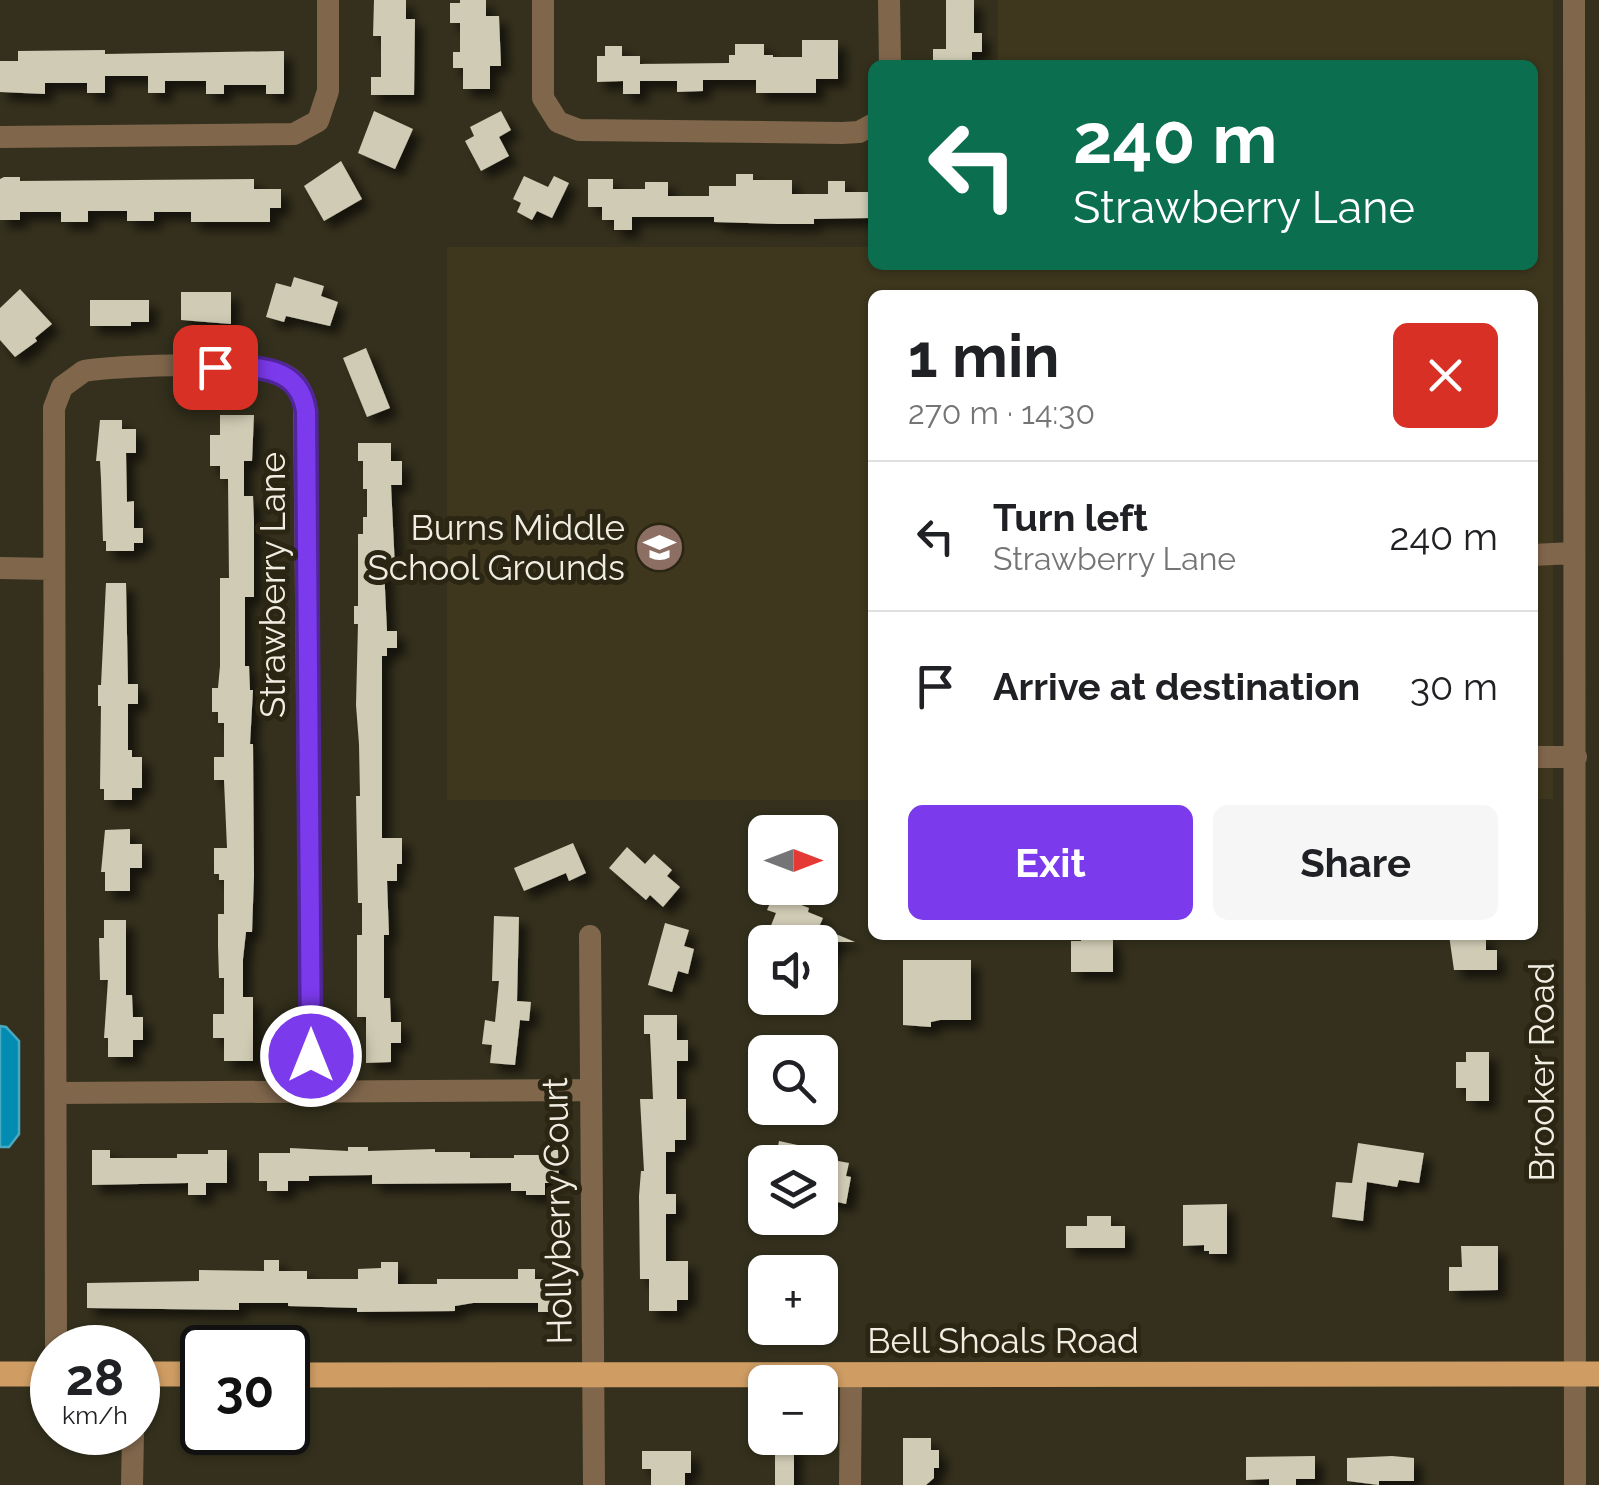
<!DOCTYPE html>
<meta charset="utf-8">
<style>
:root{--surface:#fff;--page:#f6f6f6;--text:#202124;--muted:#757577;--line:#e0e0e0;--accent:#7c3aed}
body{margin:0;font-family:Raleway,sans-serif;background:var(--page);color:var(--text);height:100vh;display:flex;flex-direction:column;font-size:38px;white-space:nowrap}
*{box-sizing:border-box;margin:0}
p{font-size:32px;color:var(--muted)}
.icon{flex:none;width:55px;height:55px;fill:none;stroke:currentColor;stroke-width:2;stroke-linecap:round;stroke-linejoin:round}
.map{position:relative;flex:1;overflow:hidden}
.panel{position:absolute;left:868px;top:290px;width:670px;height:650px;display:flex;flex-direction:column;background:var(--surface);border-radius:15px;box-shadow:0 2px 8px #0004}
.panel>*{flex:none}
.top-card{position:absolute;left:868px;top:60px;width:670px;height:210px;border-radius:15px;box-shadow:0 2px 8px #0004;background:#0b6e4f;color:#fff;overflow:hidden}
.needle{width:65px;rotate:90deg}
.tools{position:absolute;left:748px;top:815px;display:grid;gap:20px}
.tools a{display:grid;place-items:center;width:90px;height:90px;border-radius:15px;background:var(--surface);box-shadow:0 2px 8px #0004;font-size:50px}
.speed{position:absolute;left:30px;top:1325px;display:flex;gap:20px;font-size:50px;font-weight:700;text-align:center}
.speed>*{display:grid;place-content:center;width:130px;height:130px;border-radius:50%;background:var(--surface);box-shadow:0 2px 8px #0004;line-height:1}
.speed small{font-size:25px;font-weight:400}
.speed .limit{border:5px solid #111;border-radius:15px;background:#fff;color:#111}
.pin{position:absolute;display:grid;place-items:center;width:85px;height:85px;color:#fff;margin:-42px;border-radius:20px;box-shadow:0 5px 15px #0006}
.me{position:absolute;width:110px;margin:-55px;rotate:0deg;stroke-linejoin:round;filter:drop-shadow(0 0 8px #0008)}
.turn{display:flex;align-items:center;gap:35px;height:210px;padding:0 40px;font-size:45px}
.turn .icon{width:130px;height:130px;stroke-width:2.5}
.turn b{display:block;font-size:70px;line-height:85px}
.round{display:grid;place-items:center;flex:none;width:105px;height:105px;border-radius:15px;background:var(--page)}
.headline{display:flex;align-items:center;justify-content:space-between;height:170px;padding:0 40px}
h1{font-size:60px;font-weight:700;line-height:75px}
.button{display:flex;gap:20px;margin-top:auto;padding:20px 40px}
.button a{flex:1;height:115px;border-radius:15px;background:var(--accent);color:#fff;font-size:40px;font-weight:700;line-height:115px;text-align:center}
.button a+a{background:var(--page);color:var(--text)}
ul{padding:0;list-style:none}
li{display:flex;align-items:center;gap:30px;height:150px;padding:0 40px;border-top:2px solid var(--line)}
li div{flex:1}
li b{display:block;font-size:38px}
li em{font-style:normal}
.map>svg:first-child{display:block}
.built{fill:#3e371e}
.water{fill:#028cb1;stroke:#49a9c0;stroke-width:2.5}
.building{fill:#d0cbb4;filter:url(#shadow)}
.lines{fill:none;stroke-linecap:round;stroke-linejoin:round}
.minor{stroke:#80674c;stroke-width:22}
.major{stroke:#cf9d64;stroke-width:25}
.route-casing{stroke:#51269a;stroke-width:25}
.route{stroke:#7c3aed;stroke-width:18}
.labels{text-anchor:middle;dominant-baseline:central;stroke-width:10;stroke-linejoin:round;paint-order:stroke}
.poi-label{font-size:35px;fill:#f0ede2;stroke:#2a2613;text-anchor:end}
.street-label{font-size:35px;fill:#f0ede2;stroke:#2a2613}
</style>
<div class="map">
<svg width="1599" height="1485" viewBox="0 0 1599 1485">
<defs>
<filter id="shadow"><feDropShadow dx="8" dy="8" stdDeviation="5" flood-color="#0009"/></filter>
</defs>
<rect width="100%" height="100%" fill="#34301d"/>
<!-- built -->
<path class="built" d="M998 0H1553V799H1532V295H872V800H447V247H872V265H1532V65H998Z"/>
<!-- water -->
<path class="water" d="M0 1026 6 1027 19 1041V1134L9 1147H0Z"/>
<!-- building -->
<path class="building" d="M374 0H406V19H415L414 95H371V77H381V36H373Z
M460 0H486V16H499L501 66H490V89H463V68H453V52H460V23H450V3H460Z
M946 0H974V33H982V52H972V65H933V49H946Z
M802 40H838V79H816V93H756V80H703V91L677 92V81H640V94H623V81L597 82V56H605V46H622V56H640V64L729 63V55H735V44H764V55H773V57H802Z
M105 50V54L284 51V94H266V85H224V94H206V81H165V93H148V76H105V93H87V83H45V94L0 92V61H18V51Z
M374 111 413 129 395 169 358 153Z
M501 111 511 130 499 137 509 156 481 171 465 141 474 136 470 127Z
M341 161 362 199 324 221 304 186Z
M736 174H753V180H792V194H828V181H845V192H869V218L814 219V224H778L714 222V217H632V230H614V220H602V207H588V179H613V189H645V182H668V196H709V186H736Z
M524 176 548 187 554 176 569 183 552 218 537 211 532 220 517 212 521 203 513 199Z
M4 177H20V181L254 179V189H281V208H270V222H191V212H154V221H127V211H88V222H61V212H20V220H0V179Z
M294 277 324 286 321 296 338 302 330 326 286 316 284 322 266 317 276 283 291 287Z
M20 289 52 324 35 338 37 341 15 357 0 340V308Z
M181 292H231V324L181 320Z
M90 300H149V322H131V326H90Z
M366 348 390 408 367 417 343 358Z
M220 415H254L252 461H244V496H253L254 522V597H245V666H249L250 690H253L250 744H253L254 876 252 932H246L243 959V997H253V1061H224V1038H213V1014H224V978H219L218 946V914H224V880H219V874H214V848H227L224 780H214V757H224V723H218V712H212V688H218L220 666V578H229L228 479H220V466H210V435H220Z
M100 420H122V429H136V453H126L127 502 134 501V528H143V543H134V551H106V541H103L101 479 100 461H96Z
M358 443H391V461H402V485H391L395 568H384L387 631H397V648H387V656H382V838H402V864H397V881H387L389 935H384V998H390L391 1022H401V1043H391V1062L366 1063V1017H357V935H362V903H358L356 796H360L359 744 356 705 358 624H354V606H358V534H363V517H367V489H363V461H358Z
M106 583H126L128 684H138V704H128V750H132V757H142V788H132V800H104V789H100L101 706H98V685H101Z
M130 829V844H142V868H130V891H105V872H101L105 830Z
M573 843 586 873 569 881 566 873 524 891 514 868Z
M627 847 645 864 654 854 672 870 667 876 680 887 663 907 650 895 646 900 609 868Z
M774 894 809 908 808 912 823 918 819 927 855 942H835L820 978V942H777L766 938 776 913 767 910Z
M494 916 519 917 517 1001 531 1002 529 1021 520 1020 515 1065 490 1063 492 1045 482 1044 485 1020 495 1022 499 981H492Z
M104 920H126V995H132L133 1017H143V1040H133V1057H108V1038H104L108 980H100L99 938H104Z
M665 923 689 930 684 946 694 949 688 974 678 971 672 992 648 985Z
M1081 935H1108V940H1113V972H1071V941H1081Z
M1449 935H1486V950H1497V970H1454Z
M903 960H971V1020H940L931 1022V1027L903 1025Z
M644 1015H677V1040H688V1061H677V1099H686V1140H675V1152H666V1194H676V1214H666V1261H688V1300H677V1311H649V1279H640L639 1196 641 1171H644L640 1099H653L650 1034H644Z
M1466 1052H1489V1101H1466V1088H1456V1062H1466Z
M779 1141 802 1146 801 1149 833 1156V1160L849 1163 846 1176 851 1177 846 1204 820 1198V1162H775Z
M1358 1143 1424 1153 1419 1183 1399 1180 1397 1187 1367 1182 1363 1221 1332 1217 1336 1182 1352 1183Z
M348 1147H368V1151L435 1149V1152H470V1158H514V1155H540V1150H558L559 1183H545V1195H526V1191H511V1183L372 1184V1175L309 1176V1181H288V1191H267V1181H259V1153H290V1148L348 1151Z
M92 1150H110V1158H177V1154H208V1150H227V1183H206V1195H188V1183L92 1185Z
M1227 1204V1254H1209V1251H1204V1245L1183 1246V1205Z
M1087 1216H1111V1226H1125V1248H1066V1226H1087Z
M1461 1246H1498V1290L1449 1291V1267H1462Z
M264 1260H279V1271H307V1279H358V1269L381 1268V1262H398V1284H437V1279H518V1269H535V1279H557V1312H538V1303H473L455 1306V1311L357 1312V1308L288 1306V1303H239V1310L87 1308V1283L199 1281V1270L264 1271Z
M903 1438H931V1450H939V1468H934V1478L926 1485H903Z
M775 1444H794V1485H775Z
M642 1451H691V1473H685V1485H651V1469H642Z
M1315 1456V1479H1296V1485H1269V1479L1246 1480V1457Z
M1392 1456 1414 1458V1481H1379V1485L1347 1481V1458Z"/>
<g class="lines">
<!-- minor -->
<path class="minor" d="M543 0V98L558 122 579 130 842 133 859 132 872 125
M889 0 890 65
M1574 0 1575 1485
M0 137 294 134 318 121 328 91V0
M1532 555 1574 553
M0 568 53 569
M1532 757H1576
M590 936 594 1485
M56 1093 589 1090
M56 1348 54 408 62 387 84 371C118 365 259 360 285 375 295 380 301 389 304 399L311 1094
M132 1485 133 1432
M850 1485 851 1376"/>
<!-- major -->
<path class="major" d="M0 1374H52
M138 1374H202
M288 1375 1599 1374"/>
</g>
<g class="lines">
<defs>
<path id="route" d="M215 367C253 367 299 363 306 411L311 1056"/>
</defs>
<!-- route casing -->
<use href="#route" class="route-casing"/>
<!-- route -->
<use href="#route" class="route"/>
</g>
<!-- icons -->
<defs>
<symbol id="school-disc" viewBox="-11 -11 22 22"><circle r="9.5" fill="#8d6e63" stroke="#2a2613"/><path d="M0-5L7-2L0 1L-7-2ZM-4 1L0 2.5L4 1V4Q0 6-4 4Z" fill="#fff"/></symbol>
</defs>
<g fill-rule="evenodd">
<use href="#school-disc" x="632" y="520" width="55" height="55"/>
</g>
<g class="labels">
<!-- poi labels -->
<g class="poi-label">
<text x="625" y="527">Burns Middle<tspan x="625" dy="40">School Grounds</tspan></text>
</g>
<!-- street labels -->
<g class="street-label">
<text transform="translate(272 585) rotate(-90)">Strawberry Lane</text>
<text transform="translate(1541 1072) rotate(-90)">Brooker Road</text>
<text transform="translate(557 1211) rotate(-91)">Hollyberry Court</text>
<text x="1003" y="1340">Bell Shoals Road</text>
</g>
</g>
</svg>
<div class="tools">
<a><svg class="needle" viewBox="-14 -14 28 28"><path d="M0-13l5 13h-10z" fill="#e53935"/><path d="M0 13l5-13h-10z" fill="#757577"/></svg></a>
<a><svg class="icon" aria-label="sound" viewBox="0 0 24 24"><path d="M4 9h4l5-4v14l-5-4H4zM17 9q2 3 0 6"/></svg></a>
<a><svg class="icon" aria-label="search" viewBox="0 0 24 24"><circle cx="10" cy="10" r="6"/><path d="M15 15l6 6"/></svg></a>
<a><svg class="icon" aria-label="layers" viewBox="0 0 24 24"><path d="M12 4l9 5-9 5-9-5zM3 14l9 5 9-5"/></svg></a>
<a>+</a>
<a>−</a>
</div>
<div class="speed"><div>28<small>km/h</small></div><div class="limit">30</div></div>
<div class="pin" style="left:215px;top:367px;background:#d93025"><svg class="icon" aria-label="arrive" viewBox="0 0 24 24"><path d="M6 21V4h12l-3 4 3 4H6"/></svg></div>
<svg class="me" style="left:311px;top:1056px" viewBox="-20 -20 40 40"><circle r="17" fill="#7c3aed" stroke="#fff" stroke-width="3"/><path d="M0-11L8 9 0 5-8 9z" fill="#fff"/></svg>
<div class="top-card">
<div class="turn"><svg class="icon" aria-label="left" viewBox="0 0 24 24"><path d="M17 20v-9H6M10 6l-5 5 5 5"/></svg><div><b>240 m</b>Strawberry Lane</div></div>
</div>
<section class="panel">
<div class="headline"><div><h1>1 min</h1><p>270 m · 14:30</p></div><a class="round" style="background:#d93025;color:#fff"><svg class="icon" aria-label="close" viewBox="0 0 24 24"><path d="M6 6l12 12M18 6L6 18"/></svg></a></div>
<ul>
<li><svg class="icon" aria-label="left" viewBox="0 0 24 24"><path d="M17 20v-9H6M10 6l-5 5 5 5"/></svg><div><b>Turn left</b><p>Strawberry Lane</p></div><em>240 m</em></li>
<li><svg class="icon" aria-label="arrive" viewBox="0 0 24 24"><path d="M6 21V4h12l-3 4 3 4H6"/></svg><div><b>Arrive at destination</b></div><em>30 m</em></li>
</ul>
<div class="button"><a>Exit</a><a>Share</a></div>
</section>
</div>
